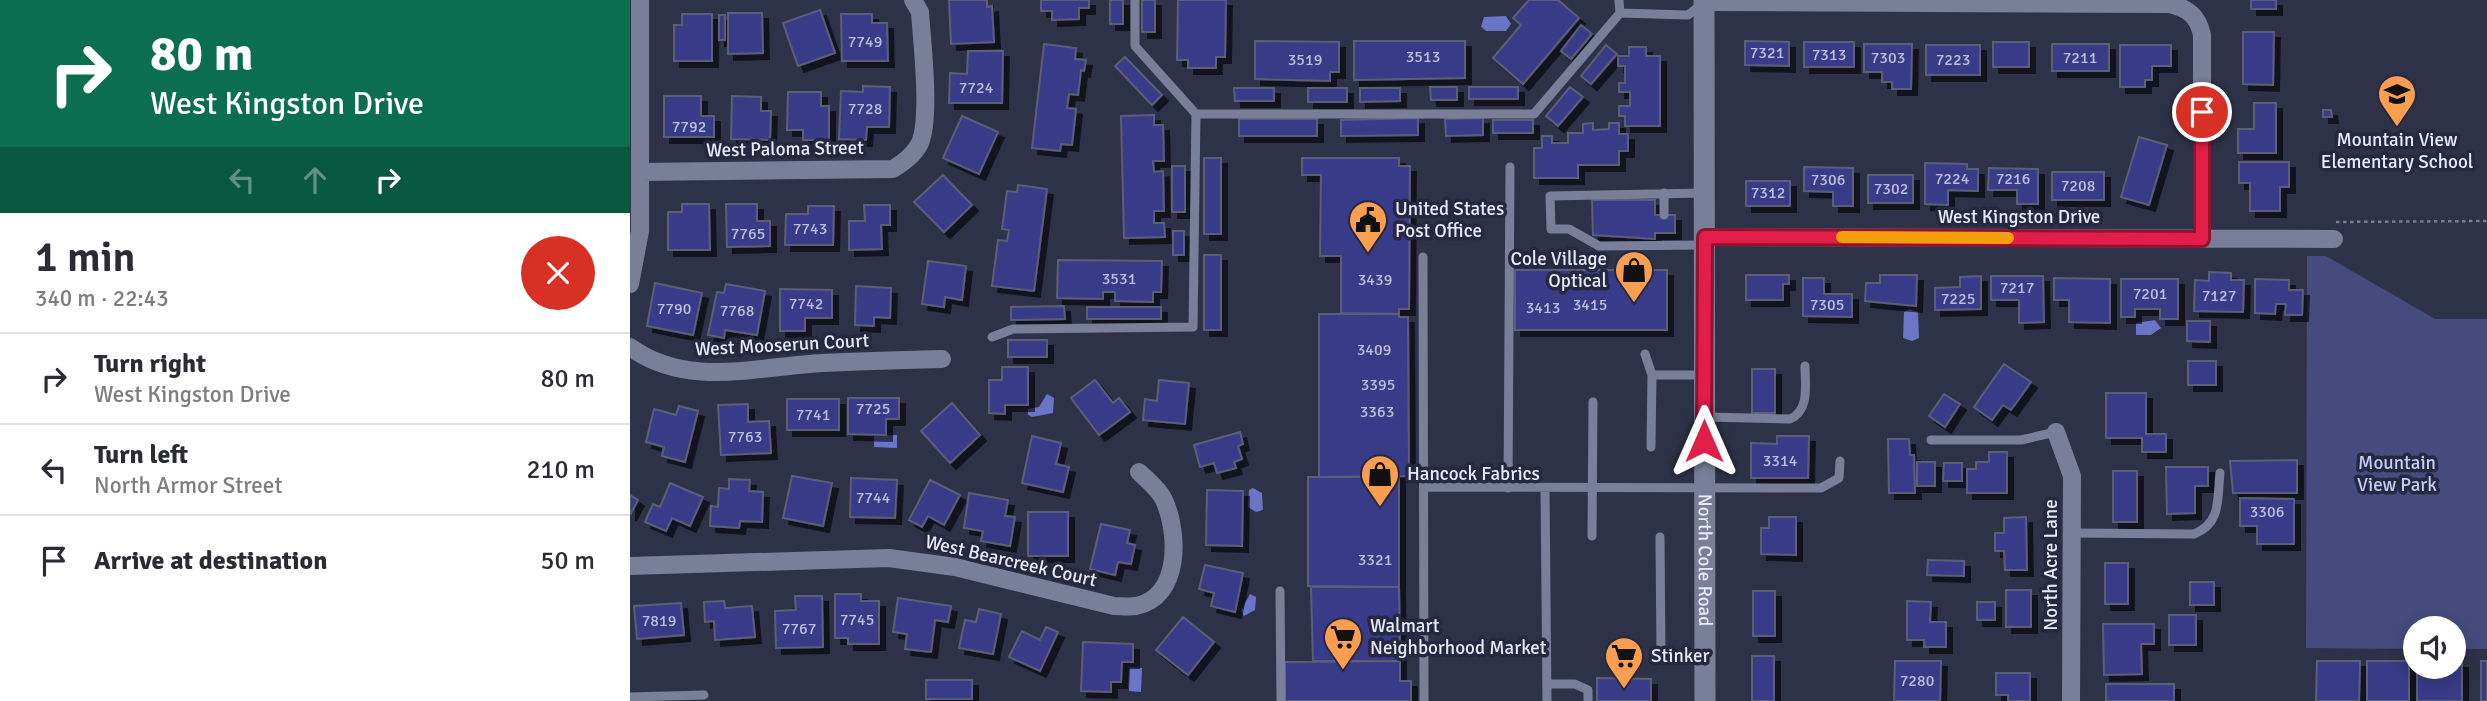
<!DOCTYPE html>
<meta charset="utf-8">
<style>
:root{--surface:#fff;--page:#f2f2f3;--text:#2b2b33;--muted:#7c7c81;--line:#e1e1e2}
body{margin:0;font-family:Signika,sans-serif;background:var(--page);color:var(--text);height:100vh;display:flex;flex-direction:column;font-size:26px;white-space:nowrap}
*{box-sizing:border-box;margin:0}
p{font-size:23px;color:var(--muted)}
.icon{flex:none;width:38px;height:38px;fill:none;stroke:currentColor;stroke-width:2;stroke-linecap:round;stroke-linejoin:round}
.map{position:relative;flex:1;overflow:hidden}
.side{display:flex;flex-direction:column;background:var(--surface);width:630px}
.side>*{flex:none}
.hud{background:#0b6e4f;color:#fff;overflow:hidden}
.tools{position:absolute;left:1773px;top:616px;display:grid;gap:14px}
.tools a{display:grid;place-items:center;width:63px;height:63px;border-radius:50%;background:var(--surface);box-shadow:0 4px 18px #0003;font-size:35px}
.pin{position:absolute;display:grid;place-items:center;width:60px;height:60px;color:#fff;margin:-30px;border:4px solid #fff;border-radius:50%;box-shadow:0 2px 7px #0007}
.me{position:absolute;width:77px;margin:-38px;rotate:0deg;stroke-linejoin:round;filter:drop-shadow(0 0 5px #0008)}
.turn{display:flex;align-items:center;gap:24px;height:147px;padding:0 35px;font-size:32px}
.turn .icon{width:91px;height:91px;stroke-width:2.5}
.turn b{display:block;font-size:49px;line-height:60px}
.lanes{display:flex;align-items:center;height:66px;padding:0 35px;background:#0003;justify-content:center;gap:35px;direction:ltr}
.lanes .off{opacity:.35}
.round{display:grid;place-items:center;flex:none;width:74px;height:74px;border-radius:37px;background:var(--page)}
.summary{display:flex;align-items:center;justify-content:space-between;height:119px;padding:0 35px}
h1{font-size:42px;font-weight:600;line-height:52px}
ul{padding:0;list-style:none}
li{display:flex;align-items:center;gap:21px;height:91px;padding:0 35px;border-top:2px solid var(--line)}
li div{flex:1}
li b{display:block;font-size:26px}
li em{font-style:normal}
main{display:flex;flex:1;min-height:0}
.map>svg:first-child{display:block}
.green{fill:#454c7d}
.water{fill:#6b75c7}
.building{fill:#373b87;stroke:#5a5e77;stroke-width:2;filter:url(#shadow)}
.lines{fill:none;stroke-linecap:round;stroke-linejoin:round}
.path{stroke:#797c90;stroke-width:2.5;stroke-dasharray:3.5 3.5;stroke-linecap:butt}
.lane{stroke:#7a7f99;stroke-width:9}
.street{stroke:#7a7f99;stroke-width:18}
.secondary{stroke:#7a7f99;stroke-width:21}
.route-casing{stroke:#92132f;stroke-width:18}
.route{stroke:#e11d48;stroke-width:12}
.slow{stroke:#f59e0b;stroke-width:12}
.labels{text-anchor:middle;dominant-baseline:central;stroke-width:7;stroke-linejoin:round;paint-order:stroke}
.number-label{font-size:16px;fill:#bcbfdd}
.poi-label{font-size:19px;fill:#e8ebfa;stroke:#25283e;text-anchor:start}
.street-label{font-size:19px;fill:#e8ebfa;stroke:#25283e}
.park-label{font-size:19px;fill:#c5cdf9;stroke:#25283e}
</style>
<main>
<section class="side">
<div class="hud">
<div class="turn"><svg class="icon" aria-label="right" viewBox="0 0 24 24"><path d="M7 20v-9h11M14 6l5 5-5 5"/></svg><div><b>80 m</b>West Kingston Drive</div></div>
<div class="lanes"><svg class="icon off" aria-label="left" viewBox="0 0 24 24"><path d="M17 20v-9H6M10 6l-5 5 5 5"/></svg><svg class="icon off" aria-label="ahead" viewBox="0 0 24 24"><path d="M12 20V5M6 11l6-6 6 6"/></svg><svg class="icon" aria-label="right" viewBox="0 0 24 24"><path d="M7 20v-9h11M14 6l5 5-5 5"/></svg></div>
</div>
<div class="summary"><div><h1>1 min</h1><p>340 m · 22:43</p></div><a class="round" style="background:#d93025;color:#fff"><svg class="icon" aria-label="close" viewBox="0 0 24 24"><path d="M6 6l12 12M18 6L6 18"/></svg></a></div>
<ul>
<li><svg class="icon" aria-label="right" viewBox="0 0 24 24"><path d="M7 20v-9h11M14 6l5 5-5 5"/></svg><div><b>Turn right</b><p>West Kingston Drive</p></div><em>80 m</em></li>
<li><svg class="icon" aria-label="left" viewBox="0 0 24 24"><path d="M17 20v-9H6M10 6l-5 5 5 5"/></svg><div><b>Turn left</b><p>North Armor Street</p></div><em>210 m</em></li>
<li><svg class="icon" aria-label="arrive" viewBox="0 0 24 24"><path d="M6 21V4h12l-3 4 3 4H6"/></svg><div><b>Arrive at destination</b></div><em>50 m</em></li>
</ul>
</section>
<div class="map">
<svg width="1857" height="701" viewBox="0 0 1857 701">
<defs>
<filter id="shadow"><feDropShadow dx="6" dy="6" stdDeviation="0" flood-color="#0009"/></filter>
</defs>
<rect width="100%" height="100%" fill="#2e3248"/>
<!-- green -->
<path class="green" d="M1677 256H1696L1805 319H1857V649H1824V628H1785V649L1676 648Z"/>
<!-- water -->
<path class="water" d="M876 16 881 24 876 31H856L851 27 854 17Z
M1280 309 1288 312 1289 338 1282 341 1273 338 1274 312Z
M1525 320 1531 328 1521 335H1506V323Z
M417 394 424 398 423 413 402 417 398 415V409L409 407Z
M267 435V448L244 447V436Z
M623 488 632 493 633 510 626 512 618 507 619 490Z
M620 594 626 597 625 610 614 616 611 611Z
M500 667 512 668 511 692 499 691Z"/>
<!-- building -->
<path class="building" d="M319 0H357V7L362 6 364 42 321 44Z
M411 0H459V8H449V19L422 20V11H411Z
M480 0H493V24H480Z
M512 0H525V32H512Z
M548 0H596L595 57H586V68H558V60H547Z
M899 0H928L949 18 893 84 863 58 891 25 883 18Z
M1621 0H1646V9H1621Z
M190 10 205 53 168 66 153 23Z
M98 13H132L133 53 98 54Z
M52 14H82V61H44V25H52Z
M211 14H242V23H257L258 61H212Z
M89 15H95V40H89Z
M951 25 962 34 941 59 931 51Z
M1613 32H1644L1643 85 1613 84Z
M625 41 709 42V72H700V81L625 79Z
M724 41H835V78L724 80Z
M1115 41 1159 42V66L1115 65Z
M1174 42H1224V67H1174Z
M1363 42H1399V67H1363Z
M414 44 446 48 445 59 456 60 454 71 451 70 448 95 439 94 437 108 446 109 442 145 431 144 430 151 402 148Z
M1234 44H1282L1281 89H1262V82H1252V72H1234Z
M1422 44H1479V71H1422Z
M976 45 987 54 961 84 951 76Z
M1296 45H1350V75H1296Z
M1490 45H1541V66H1522V80H1515V87H1490Z
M999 47H1016V56H1030V126H995V116H989V106H1000V92H989V83H995V66H988V56H999Z
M338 51H373L372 103H319L320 73 337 74Z
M495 57 532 95 522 105 485 66Z
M233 86 260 87 259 127H237L236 140 209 139 211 91 233 92Z
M800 87H827V100H801Z
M839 87H888V99H839Z
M940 87 953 97 928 126 916 116Z
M604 88H644V101H605Z
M678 88H717V102H678Z
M730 88H770V101L730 102Z
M158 92H191V106H199V140H173V130H157Z
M34 96H71V116H84V137H34Z
M102 96 131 97V111H141L140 140 101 139Z
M1624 103H1646V153H1608V129H1624Z
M1693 110H1701L1702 117H1693Z
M524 115V125H533L534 161H523L524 172 533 171 534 211H524V223H534L535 237 494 238 491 116Z
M332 116 368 132 349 174 313 158Z
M788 118V135L711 136V120Z
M853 118V135L816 136 815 119Z
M609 119H687V136H609Z
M863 120H903V133H863Z
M963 123V130L979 129V123H989V134H998V151H989V165H948V178H904V148H912V136H922V143H938V133H953V124Z
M1509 137 1537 145 1519 205 1491 197Z
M574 158H591V234H574Z
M672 158H769V166H780L779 309H769V314L711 313V256H690L691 175H672Z
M1609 162H1659V187H1650V211H1620V183H1609Z
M1295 163 1337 164V169H1348V191L1318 190V205L1295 204Z
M542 166H555V212H542Z
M1174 167 1223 168V206H1203V192L1174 191Z
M1359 168 1408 169V204H1387V190H1358Z
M1422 172H1474V200H1422Z
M313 175 342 205 314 232 284 202Z
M1238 175H1283V203H1238Z
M1116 181H1160V206H1116Z
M388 185 417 189 404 291 362 286 368 240 377 241 379 230 372 229 377 191 387 192Z
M962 200H1025V215H1045V233H1025V239L963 235Z
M52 204H79L80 250H38V212H52Z
M96 204H127V221H140V246L97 247Z
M234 205H260V225H251L252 249 219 250V221H235Z
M178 206H204L203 245H155L156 214H178Z
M543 231H554V255H543Z
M574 255H591V330H574Z
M428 260 532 261 531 292H523V302L485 301V292H473V299L427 298Z
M298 261 336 266 332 300 315 297 314 307 292 304Z
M885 270H1037V330H885Z
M1579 272 1601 273V280H1614L1613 312 1564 311 1565 280 1579 281Z
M1116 275H1159V284H1153V300H1116Z
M1250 275H1287L1286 306 1235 301 1236 283H1250Z
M1351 276V309L1305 310V288L1330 287V277Z
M1361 276H1413L1414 322 1389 323V300H1361Z
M1173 278H1194V294H1222V317L1173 316Z
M1424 278 1480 279V323L1439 322V300H1424Z
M1491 279H1548V319H1530V309H1505V317H1491Z
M1625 279 1659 280V290H1673L1672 315H1655L1656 304H1646L1645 314 1625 313Z
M25 283 72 293 63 335 17 326Z
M96 284 135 291 127 335 95 330 94 338 78 335 87 292 94 293Z
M226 286 261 288 260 318 244 317V326L225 325Z
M150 289 202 290V318H175V331H150Z
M434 306 435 319 381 320V307Z
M457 307H531V319H457Z
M689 314H769V317H778L779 476 689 477Z
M1557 321H1580V342L1557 341Z
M378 340H417V357H378Z
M1558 361H1586V385H1558Z
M1374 364 1401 382 1381 410 1373 405 1362 420 1344 407Z
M372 367H398V405H375V414L359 413V380H372Z
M1122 369H1145V413H1122Z
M465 380 483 403 489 398 500 412 469 435 441 398Z
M529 380 559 383 555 424 513 420 515 399 527 401Z
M1476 393H1516V434H1536V452H1512V438H1476Z
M1314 394 1330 404 1315 427 1299 416Z
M218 398H269V419H256V435L218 434Z
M157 399H209V430H157Z
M322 403 350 435 320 463 291 431Z
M118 404V422L139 421 141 453 91 455 88 405Z
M49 406 68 411 55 462 32 456 34 447 16 442 24 409 46 415Z
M610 432 613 444 608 446 612 459 604 462 606 468 587 473 584 463 570 467 564 445Z
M402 436 431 443 426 464 439 467 433 492 392 483Z
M1147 436H1179L1178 478H1121V443L1147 444Z
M1258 439H1279L1280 455H1284L1285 493H1259Z
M1359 452H1377V493H1337V469H1346V462H1359Z
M1667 460V493H1603L1600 461Z
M1287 462H1305V486H1287Z
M1314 463H1332V481H1313Z
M1536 467H1578V486H1565V513L1537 514Z
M1483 471H1507V522H1483Z
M162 476 202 483 193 526 153 518Z
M678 477H769V587L678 586Z
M221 478 267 480 265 518 220 517Z
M99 479 120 480 119 491 133 492 132 522 110 521 109 528 80 526 81 506 88 507 89 488 99 489Z
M300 480 330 495 314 525 298 516 292 527 279 520Z
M40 483 73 497 60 526 42 518 36 531 15 522 23 504 30 507Z
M577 490 613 491 612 546 576 545Z
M339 493 378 500 375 516 385 517 380 546 351 541 353 531 334 528Z
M0 495 8 500 0 515Z
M1610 498 1664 499V544H1627V526H1610Z
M398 512H438V556H398Z
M1139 517H1166V555L1131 554V528H1139Z
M1396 517 1397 570H1375L1374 551H1365V533H1374V518Z
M471 524 500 530 497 543 505 545 501 564 488 562 485 575 460 569Z
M1298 560 1334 561V576L1297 575Z
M1475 563H1498V604H1475Z
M575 565 613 573 605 612 581 606 584 593 569 589Z
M1560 582H1584V605H1560Z
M681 587H769L770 661H683Z
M1376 590H1401V627H1376Z
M1123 591H1145V636H1123Z
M205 594H231V601H249V644H218V638H205Z
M165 596H192L193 647 146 648 145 611 166 610Z
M268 598 321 606 318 622 305 620 301 652 275 649 277 634 263 632Z
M94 601 95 608 122 606 125 637 85 640 84 621 75 622 74 602Z
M1277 601 1301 602 1300 622H1316V647H1294V640H1277Z
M1347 602H1365V620H1347Z
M51 603 54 635 7 639 4 606Z
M349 609 371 614 363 654 329 648 335 620 346 622Z
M1539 615H1566V645H1539Z
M553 617 584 642 558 675 526 650Z
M1473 624H1524V644H1511L1512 674 1474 675Z
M416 627 428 632 410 671 379 657 392 631 410 640Z
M453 642 503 644V662H492L491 682H481V692L451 691Z
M1122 656H1144V701H1122Z
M770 661V681H781V701H655V662Z
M1265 661H1311L1310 701H1264Z
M1687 661H1730L1729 701H1686Z
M1737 661H1779V701H1737Z
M1851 661H1857V701H1851Z
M1824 662H1832V701H1787V667H1824Z
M1366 673H1400V701H1378V695H1366Z
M967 678 1021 679V701H967Z
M296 680H342V699H296Z
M1476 684H1544V701H1476Z"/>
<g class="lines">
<!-- path -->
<path class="path" d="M1706 222 1857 221"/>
<!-- lane -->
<path class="lane" d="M505 0V46L566 114H904L990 13 989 0
M990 13 1058 15 1072 4
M1034 193V215
M1073 245 969 246 939 229H921L920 196 1074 193
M793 257 794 701
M362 337 383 329 563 327 566 114
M1015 354 1022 375 1021 447
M1022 375H1073
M1076 417 1160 419C1180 410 1175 385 1175 366
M1301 440H1391L1426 432
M794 487 1191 488 1209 478 1210 461
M878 488 880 167
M915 488 917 701
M1442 533 1564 534C1592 523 1587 498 1590 473
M962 536 963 402
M1030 537 1031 658
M650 591 651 701
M917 684H945L958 690V701
M0 697 74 695"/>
<!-- street -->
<path class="street" d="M1074 2 1539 4C1558 8 1568 16 1572 35V239
M10 172 263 169C274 162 284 155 290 143 301 116 292 43 290 12L283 0
M1075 237 1704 239
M0 284 10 231V0
M0 347C58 389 128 366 193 363 233 361 272 360 312 359
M1426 432 1442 476 1441 701
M0 566 259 558 325 567 484 606C491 606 499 607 506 606 551 597 549 533 534 500 529 489 517 480 509 472"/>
<!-- secondary -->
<path class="secondary" id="s1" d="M1074 0 1075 701"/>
</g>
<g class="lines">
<defs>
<path id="route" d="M1074 441 1075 237 1572 239V112"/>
</defs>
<!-- route casing -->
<use href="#route" class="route-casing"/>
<!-- route -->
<use href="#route" class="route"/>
<!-- slow -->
<path class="slow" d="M1212 237 1378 238"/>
</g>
<!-- icons -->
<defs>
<symbol id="school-pin" viewBox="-11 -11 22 30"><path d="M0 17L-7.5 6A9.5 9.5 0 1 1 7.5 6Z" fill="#fb9e50" stroke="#25283e"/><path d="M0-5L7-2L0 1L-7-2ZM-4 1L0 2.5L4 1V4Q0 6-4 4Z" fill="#111"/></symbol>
<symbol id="civic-pin" viewBox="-11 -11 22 30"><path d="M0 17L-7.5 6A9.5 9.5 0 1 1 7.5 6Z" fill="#fb9e50" stroke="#25283e"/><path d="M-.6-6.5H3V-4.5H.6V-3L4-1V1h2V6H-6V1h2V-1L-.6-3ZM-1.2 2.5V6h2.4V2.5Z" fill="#111"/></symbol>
<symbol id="shop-pin" viewBox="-11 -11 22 30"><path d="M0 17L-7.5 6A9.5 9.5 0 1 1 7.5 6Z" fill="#fb9e50" stroke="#25283e"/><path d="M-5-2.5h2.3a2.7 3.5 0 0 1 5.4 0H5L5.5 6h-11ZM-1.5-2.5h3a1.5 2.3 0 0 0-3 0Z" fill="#111"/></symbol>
<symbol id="supermarket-pin" viewBox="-11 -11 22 30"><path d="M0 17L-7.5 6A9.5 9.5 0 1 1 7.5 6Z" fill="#fb9e50" stroke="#25283e"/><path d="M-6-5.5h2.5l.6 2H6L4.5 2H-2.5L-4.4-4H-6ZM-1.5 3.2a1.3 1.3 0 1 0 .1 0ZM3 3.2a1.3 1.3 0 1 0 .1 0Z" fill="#111"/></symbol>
</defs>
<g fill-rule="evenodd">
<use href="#school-pin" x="1745" y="72" width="44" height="60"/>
<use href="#civic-pin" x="716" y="198" width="44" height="60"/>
<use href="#shop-pin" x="982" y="248" width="44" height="60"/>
<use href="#shop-pin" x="728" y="452" width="44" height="60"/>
<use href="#supermarket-pin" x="691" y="615" width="44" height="60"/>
<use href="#supermarket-pin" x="972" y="634" width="44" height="60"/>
</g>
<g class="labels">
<!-- number labels -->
<g class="number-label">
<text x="235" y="42">7749</text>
<text x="1137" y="53">7321</text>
<text x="1199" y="55">7313</text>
<text x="793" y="57">3513</text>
<text x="1258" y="58">7303</text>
<text x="1450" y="58">7211</text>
<text x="675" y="60">3519</text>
<text x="1323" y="60">7223</text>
<text x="346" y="88">7724</text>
<text x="235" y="109">7728</text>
<text x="59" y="127">7792</text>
<text x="1322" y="179">7224</text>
<text x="1383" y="179">7216</text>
<text x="1198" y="180">7306</text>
<text x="1448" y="186">7208</text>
<text x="1261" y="189">7302</text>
<text x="1138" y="193">7312</text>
<text x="180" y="229">7743</text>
<text x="118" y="234">7765</text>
<text x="489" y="279">3531</text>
<text x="745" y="280">3439</text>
<text x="1387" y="288">7217</text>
<text x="1520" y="294">7201</text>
<text x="1589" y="296">7127</text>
<text x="1328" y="299">7225</text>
<text x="176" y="304">7742</text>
<text x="960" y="305">3415</text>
<text x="1197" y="305">7305</text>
<text x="913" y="308">3413</text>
<text x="44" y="309">7790</text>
<text x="107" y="311">7768</text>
<text x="744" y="350">3409</text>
<text x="748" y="385">3395</text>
<text x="243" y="409">7725</text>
<text x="747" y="412">3363</text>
<text x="183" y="415">7741</text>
<text x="115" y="437">7763</text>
<text x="1150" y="461">3314</text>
<text x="243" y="498">7744</text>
<text x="1637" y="512">3306</text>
<text x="745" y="560">3321</text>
<text x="227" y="620">7745</text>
<text x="29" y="621">7819</text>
<text x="169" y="629">7767</text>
<text x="1287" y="681">7280</text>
</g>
<!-- poi labels -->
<g class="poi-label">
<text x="1767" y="140" text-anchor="middle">Mountain View<tspan x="1767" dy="22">Elementary School</tspan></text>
<text x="765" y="209">United States<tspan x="765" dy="22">Post Office</tspan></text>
<text x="977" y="259" text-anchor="end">Cole Village<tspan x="977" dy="22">Optical</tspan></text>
<text x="777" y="474">Hancock Fabrics</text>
<text x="740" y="626">Walmart<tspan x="740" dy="22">Neighborhood Market</tspan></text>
<text x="1021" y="656">Stinker</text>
</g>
<!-- street labels -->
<g class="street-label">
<text transform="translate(155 149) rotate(-1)">West Paloma Street</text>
<text x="1389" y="217">West Kingston Drive</text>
<text transform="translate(152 345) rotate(-3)">West Mooserun Court</text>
<text stroke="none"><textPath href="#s1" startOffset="560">North Cole Road</textPath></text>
<text transform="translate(381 561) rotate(13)">West Bearcreek Court</text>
<text transform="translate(1421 565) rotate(-90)">North Acre Lane</text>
</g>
<!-- park labels -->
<g class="park-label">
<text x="1767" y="463">Mountain<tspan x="1767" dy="22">View Park</tspan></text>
</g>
</g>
</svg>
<div class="tools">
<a><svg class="icon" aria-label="sound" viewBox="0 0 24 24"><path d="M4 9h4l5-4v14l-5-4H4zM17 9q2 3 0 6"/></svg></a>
</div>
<div class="pin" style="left:1572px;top:112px;background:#d93025"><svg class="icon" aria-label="arrive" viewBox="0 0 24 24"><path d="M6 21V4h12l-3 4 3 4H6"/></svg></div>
<svg class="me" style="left:1074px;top:441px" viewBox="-20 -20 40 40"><path d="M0-17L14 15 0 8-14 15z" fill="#e11d48" stroke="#fff" stroke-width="4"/></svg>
</div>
</main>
